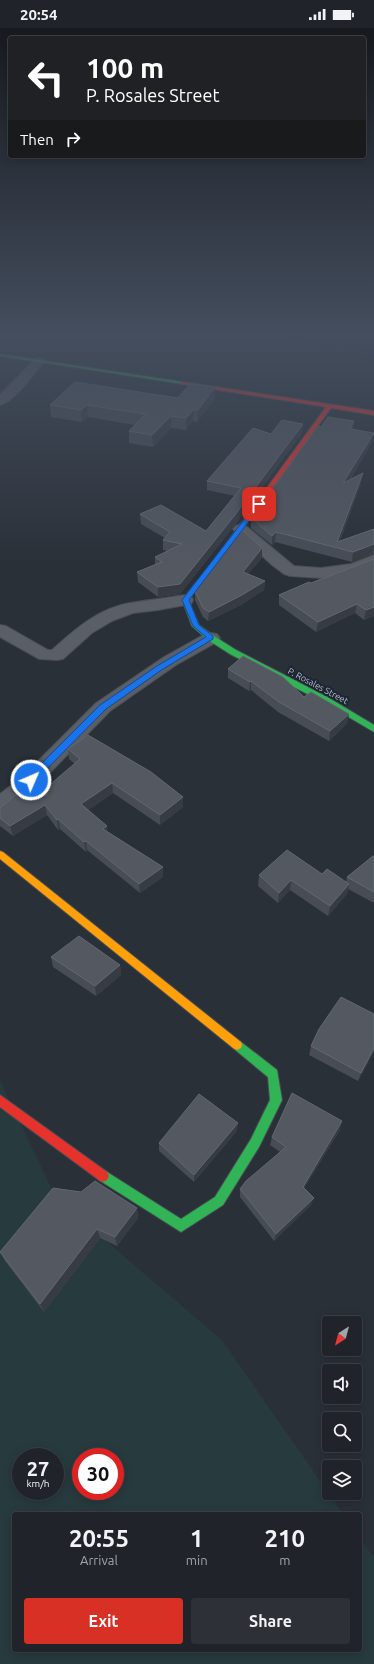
<!DOCTYPE html>
<style>
:root{--surface:#20242a;--page:#2d3036;--text:#f1f3f6;--muted:#a2a4a8;--line:#3d4147;--accent:#d93025}
body{margin:0;font-family:Ubuntu,sans-serif;background:var(--page);color:var(--text);height:100vh;display:flex;flex-direction:column;font-size:15px;white-space:nowrap}
*{box-sizing:border-box;margin:0}
p{font-size:13px;color:var(--muted)}
.icon{flex:none;width:22px;height:22px;fill:none;stroke:currentColor;stroke-width:2;stroke-linecap:round;stroke-linejoin:round}
.map{position:relative;flex:1;overflow:hidden}
.panel{position:absolute;left:12px;top:1484px;width:350px;height:140px;display:flex;flex-direction:column;background:var(--surface);border-radius:4px;box-shadow:0 2px 10px #0003,0 0 0 1px var(--line)}
.panel>*{flex:none}
.banner{position:absolute;left:8px;top:8px;width:358px;height:122px;border-radius:4px;box-shadow:0 2px 10px #0003,0 0 0 1px var(--line);background:#202124;color:#fff;overflow:hidden}
.needle{width:26px;rotate:216deg}
.controls{position:absolute;left:322px;top:1288px;display:grid;gap:8px}
.controls a{display:grid;place-items:center;width:40px;height:40px;border-radius:4px;background:var(--surface);box-shadow:0 2px 10px #0003,0 0 0 1px var(--line);font-size:20px}
.speed{position:absolute;left:12px;top:1420px;display:flex;gap:8px;font-size:20px;font-weight:700;text-align:center}
.speed>*{display:grid;place-content:center;width:52px;height:52px;border-radius:50%;background:var(--surface);box-shadow:0 2px 10px #0003,0 0 0 1px var(--line);line-height:1}
.speed small{font-size:10px;font-weight:400}
.speed .limit{border:6px solid #d22;background:#fff;color:#111}
.pin{position:absolute;display:grid;place-items:center;width:34px;height:34px;color:#fff;margin:-17px;border-radius:8px;box-shadow:0 2px 6px #0006}
.me{position:absolute;width:44px;margin:-22px;rotate:45deg;stroke-linejoin:round;filter:drop-shadow(0 0 3px #0008)}
.turn{display:flex;align-items:center;gap:14px;height:84px;padding:0 12px;font-size:18px}
.turn .icon{width:52px;height:52px;stroke-width:2.5}
.turn b{display:block;font-size:28px;line-height:34px}
.then{display:flex;align-items:center;height:38px;padding:0 12px;background:#0003;gap:8px;font-size:15px}
.eta{display:flex;justify-content:space-evenly;align-items:center;height:68px;text-align:center}
.eta b{font-size:24px;font-weight:700;line-height:28px}
.action{display:flex;gap:8px;margin-top:auto;padding:8px 12px}
.action a{flex:1;height:46px;border-radius:4px;background:var(--accent);color:#fff;font-size:16px;font-weight:700;line-height:46px;text-align:center}
.action a+a{background:var(--page);color:var(--text)}
.status{display:flex;justify-content:space-between;align-items:center;height:28px;padding:0 20px;background:var(--surface);direction:ltr}
.status svg{height:11px;fill:currentColor}
.map>svg:first-child{display:block}
.green{fill:#273a3e;fill-rule:evenodd}
.water{fill:#19273c}
.lines{fill:none;stroke-linecap:round;stroke-linejoin:round}
.street-casing{stroke:#484c55;stroke-width:2}
.fast-casing{stroke:#484c55;stroke-width:2}
.slow-casing{stroke:#484c55;stroke-width:2}
.jam-casing{stroke:#484c55;stroke-width:2}
.street{fill:#5a5e66;fill-rule:evenodd}
.fast{fill:#30b455;fill-rule:evenodd}
.slow{fill:#ff9f0a;fill-rule:evenodd}
.jam{fill:#e5322d;fill-rule:evenodd}
.wall{fill:#474c55}
.shaded-wall{fill:#373c44}
.building{fill:#535861;stroke:#626872}
.route{fill:#1a73e8;stroke:#114b97}
.labels{text-anchor:middle;dominant-baseline:central;stroke-width:4;stroke-linejoin:round;paint-order:stroke}
.far-street-label{font-size:9px;fill:#b4bcc9;stroke:#1d2633}
</style>
<div class="status"><b>20:54</b><svg viewBox="0 0 49 12"><path d="M0 12V9h3v3zM5 12V6h3v6zM10 12V3h3v9zM15 12V0h3v12zM26 1h20v11H26zM47 4h2v5h-2z"/></svg></div>
<div class="map">
<svg width="374" height="1636" viewBox="0 0 374 1636">
<rect width="100%" height="100%" fill="#2a3038"/>
<!-- green -->
<path class="green" d="M0 1052 56 1170 222 1312 343 1486H14V1622H360V1510L374 1530V1636H0ZM21 1429H55V1463H21ZM81 1429H115V1463H81Z"/>
<!-- water -->
<path class="water" d="M289 309H374V332L364 329 371 326 342 317 332 322Z"/>
<g class="lines">
<defs>
<path id="street" d="M39 330 43 331 45 333 43 335C33 347 15 373 0 377V367L35 331Z
M241 496 246 498 294 538 321 540 351 536 374 527V538L354 545 321 550 290 548 284 546 272 537 236 504 233 501 236 498Z
M185 567 191 568 193 572 191 576 158 582 133 585 112 593 92 605 63 631 57 632 39 631 0 609V597L6 598 48 622H52C75 601 99 580 130 575 149 572 167 570 185 567Z
M211 605 217 606 220 610 217 614 176 637 110 683 38 757 7 782 0 785V766L24 747 96 675 164 629 205 606Z"/>
<path id="fast" d="M0 326 183 354 185 355 183 356 0 328Z
M214 534 217 536 188 572 199 597 214 608 236 622 329 670 374 697V704L323 674 230 626 208 612 192 598 182 572 212 535Z
M237 1012 241 1014 277 1042 282 1072 259 1119 223 1177 181 1204 99 1152 97 1148 99 1144 103 1142 107 1144 181 1191 215 1169 251 1111 270 1072 268 1049 233 1020 232 1017 233 1014Z"/>
<path id="slow" d="M0 823 3 824 241 1014 242 1017 241 1020 237 1022 233 1020 0 831Z"/>
<path id="jam" d="M183 354 374 383V387L331 380 216 537 214 538 211 536 212 535 326 379 181 356V354Z
M0 1067 107 1144 109 1148 107 1152 103 1154 99 1152 0 1079Z"/>
</defs>
<!-- street casing -->
<use href="#street" class="street-casing"/>
<!-- fast casing -->
<use href="#fast" class="fast-casing"/>
<!-- slow casing -->
<use href="#slow" class="slow-casing"/>
<!-- jam casing -->
<use href="#jam" class="jam-casing"/>
<!-- street -->
<use href="#street" class="street"/>
<!-- fast -->
<use href="#fast" class="fast"/>
<!-- slow -->
<use href="#slow" class="slow"/>
<!-- jam -->
<use href="#jam" class="jam"/>
</g>
<!-- wall -->
<path class="wall" d="M178 370 215 371 197 394 193 393 186 402 171 400 153 419 129 415V403L135 397 88 389 82 394 51 389 50 377Z
M303 396 302 405 235 497 180 566 158 569 138 554 137 544 155 536V529L169 523 163 522V512L165 510 141 496 140 486 206 503 235 468 207 462V453L271 406Z
M321 399 353 401 374 405 372 414 350 452 361 455 340 513 374 501V526H373L352 534 275 514 272 517 251 500V490Z
M262 530 248 546 265 553 264 562 241 577 208 593 203 589 195 572V563Z
M374 531V588L364 592 355 585 316 604 279 577V567Z
M228 641 349 686 347 695 329 713 278 684 251 662 249 663 228 650Z
M68 721 183 779 160 797 113 765 88 782 108 805 163 839V849L140 865 87 822 86 824 60 801 58 802 47 787 13 808 0 798V780L46 760 75 736 69 731Z
M374 828V875L348 861 347 866 328 888 290 862 278 875 258 858 259 847 322 846 346 854 347 849Z
M51 929 120 937 121 947 96 968 53 939Z
M311 1018 374 1023 358 1053 309 1027Z
M340 1102 304 1160 311 1177 274 1213 240 1169V1161L280 1124 270 1117 272 1109Z
M237 1103 194 1154 159 1123V1115Z
M137 1180 138 1190 117 1218 100 1210 44 1284 5 1233 0 1224Z"/>
<!-- shaded-wall -->
<path class="shaded-wall" d="M215 359V371L197 394 198 382Z
M87 377 88 389 82 394 81 382Z
M194 381 193 393 186 402V390Z
M171 388V400L153 419 152 407Z
M354 393 353 402 350 401Z
M303 396 302 405 235 497 180 566 158 569V559Z
M374 405 372 414 342 464 343 455Z
M363 445 361 455 337 520V514Z
M276 504 275 514 272 517V508Z
M374 516 373 526 352 534 353 524Z
M262 520V530L242 553 243 544Z
M265 553 264 562 241 577 208 593 209 584Z
M357 576 355 585 316 604 318 594Z
M374 579V588L364 592 366 582Z
M251 653V662L249 663 250 654Z
M349 686 347 695 329 713 330 703Z
M112 755 113 765 82 786 81 776Z
M183 769V779L160 797V787Z
M45 777 47 787 13 808 10 798Z
M58 791 60 801 58 802 57 792Z
M107 798 108 808 103 801Z
M86 813 87 822 86 824 84 814Z
M163 839V849L140 865 139 856Z
M291 852 290 862 278 875 279 865Z
M349 856 347 866 328 888 330 878Z
M120 937 121 947 96 968 95 958Z
M374 1020V1023L358 1053 361 1045Z
M342 1093 340 1102 300 1166 303 1159Z
M238 1095 237 1103 194 1154V1147Z
M314 1170 311 1177 274 1213 276 1206Z
M137 1180 138 1190 117 1218 115 1209Z
M97 1201 100 1210 44 1284 40 1276Z"/>
<!-- building -->
<path class="building" d="M75 354 178 370 190 356 215 359 198 382 194 381 186 390 171 388 152 407 129 403 146 386 87 377 81 382 50 377Z
M328 389 354 393 350 401 374 405 343 455 363 445 337 514 374 501V516L353 524 276 504 272 508 251 490 318 398 321 399Z
M282 392 303 396 235 487 180 556 158 559 137 544 162 534 155 529 182 516 163 512 170 504 140 486 161 477 206 503 241 460 207 453 253 400 271 406Z
M242 502 262 520 243 544 265 553 242 567 209 584 203 580 195 563Z
M374 531V579L366 582 357 576 318 594 279 567 309 554 311 555Z
M243 628 283 649 304 669 311 664 349 686 330 703 279 674 251 653 250 654 228 641Z
M88 707 151 744 183 769 160 787 112 755 81 776 107 798 103 801 163 839 139 856 86 813 84 814 58 791 57 792 45 777 10 798 0 790V780L34 752 46 760 80 731 68 721Z
M287 822 322 846 327 841 349 856 330 878 291 852 279 865 259 847Z
M373 828H374V864L347 849Z
M79 908 120 937 95 958 51 929Z
M341 969 374 986V1020L361 1045 311 1018 319 1001Z
M292 1065 342 1093 303 1159 314 1170 276 1206 240 1161 246 1153 286 1119 272 1109Z
M199 1066 238 1095 194 1147 159 1115Z
M95 1153 137 1180 115 1209 97 1201 40 1276 0 1224 53 1160 81 1164Z"/>
<!-- sky -->
<linearGradient id="sky" x2="0" y2="1"><stop stop-color="#171a1f"/><stop offset="0.57" stop-color="#444e5e"/><stop offset="1" stop-color="#444e5e" stop-opacity="0"/></linearGradient>
<rect width="374" height="538" fill="url(#sky)"/>
<!-- route -->
<path class="route" d="M257 475 262 476 189 572 199 597 213 608V611L163 641 106 681 34 754H28L27 752 28 749 100 677 157 638 206 609 193 598 182 572Z"/>
<g class="labels">
<!-- far-street labels -->
<g class="far-street-label">
<text transform="translate(318 658) rotate(28)">P. Rosales Street</text>
</g>
</g>
</svg>
<div class="controls">
<a><svg class="needle" viewBox="-14 -14 28 28"><path d="M0-13l5 13h-10z" fill="#e53935"/><path d="M0 13l5-13h-10z" fill="#a2a4a8"/></svg></a>
<a><svg class="icon" aria-label="sound" viewBox="0 0 24 24"><path d="M4 9h4l5-4v14l-5-4H4zM17 9q2 3 0 6"/></svg></a>
<a><svg class="icon" aria-label="search" viewBox="0 0 24 24"><circle cx="10" cy="10" r="6"/><path d="M15 15l6 6"/></svg></a>
<a><svg class="icon" aria-label="layers" viewBox="0 0 24 24"><path d="M12 4l9 5-9 5-9-5zM3 14l9 5 9-5"/></svg></a>
</div>
<div class="speed"><div>27<small>km/h</small></div><div class="limit">30</div></div>
<div class="pin" style="left:259px;top:476px;background:#d93025"><svg class="icon" aria-label="arrive" viewBox="0 0 24 24"><path d="M6 21V4h12l-3 4 3 4H6"/></svg></div>
<svg class="me" style="left:31px;top:752px" viewBox="-20 -20 40 40"><circle r="17" fill="#1a73e8" stroke="#fff" stroke-width="3"/><path d="M0-11L8 9 0 5-8 9z" fill="#fff"/></svg>
<div class="banner">
<div class="turn"><svg class="icon" aria-label="left" viewBox="0 0 24 24"><path d="M17 20v-9H6M10 6l-5 5 5 5"/></svg><div><b>100 m</b>P. Rosales Street</div></div>
<div class="then">Then<svg class="icon" aria-label="right" viewBox="0 0 24 24"><path d="M7 20v-9h11M14 6l5 5-5 5"/></svg></div>
</div>
<section class="panel">
<div class="eta">
<div><b>20:55</b><p>Arrival</p></div>
<div><b>1</b><p>min</p></div>
<div><b>210</b><p>m</p></div>
</div>
<div class="action"><a>Exit</a><a>Share</a></div>
</section>
</div>
